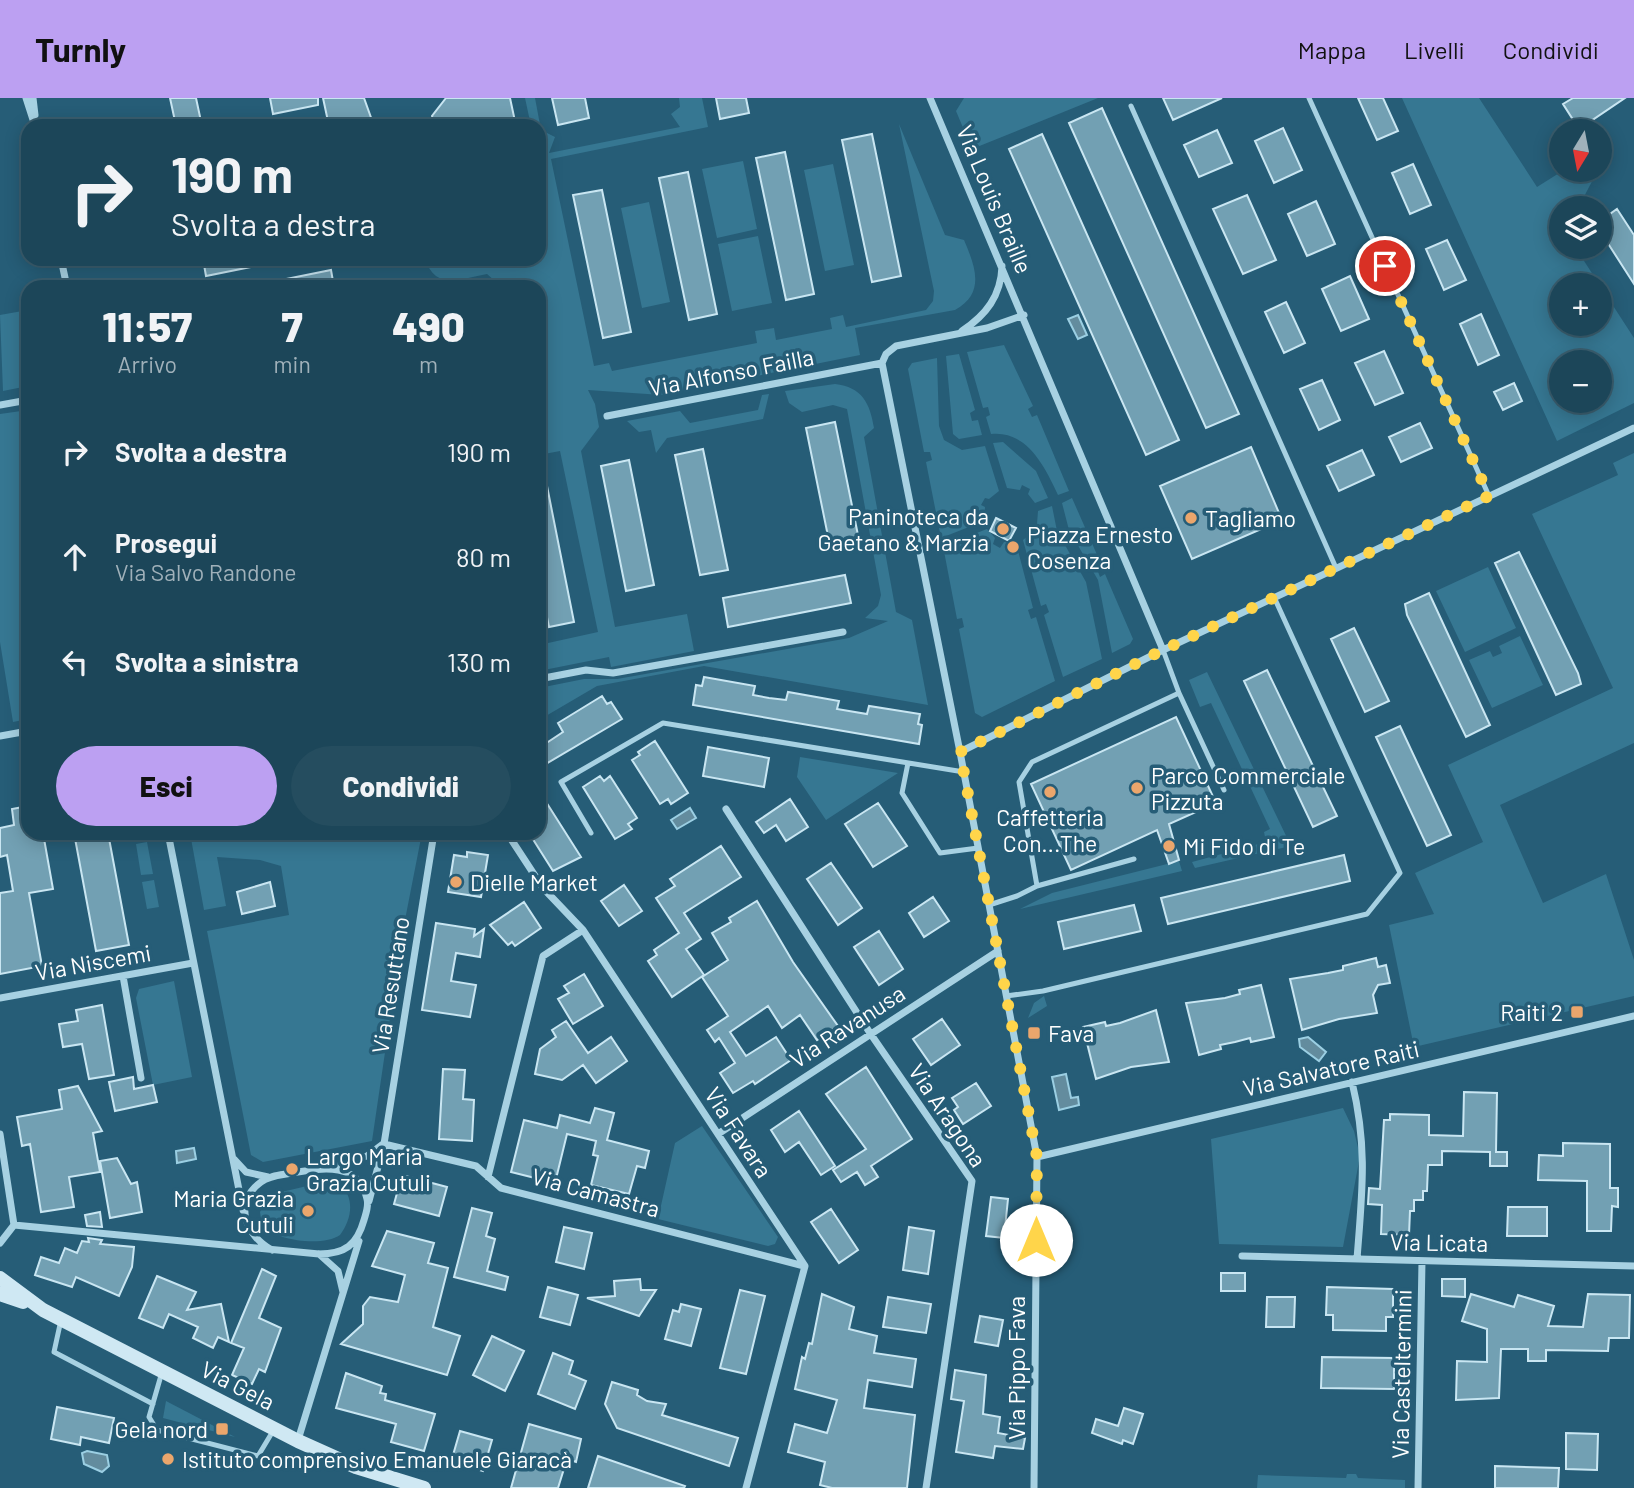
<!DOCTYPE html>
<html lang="it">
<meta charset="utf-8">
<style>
:root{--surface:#1c4659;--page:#254d5f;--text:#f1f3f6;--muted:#a0b1ba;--line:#3a5e6f;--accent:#bca0f2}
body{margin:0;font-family:Barlow,sans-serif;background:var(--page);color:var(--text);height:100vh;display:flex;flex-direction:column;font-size:26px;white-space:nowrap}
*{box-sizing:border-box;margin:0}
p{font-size:23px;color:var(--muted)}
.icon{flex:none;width:38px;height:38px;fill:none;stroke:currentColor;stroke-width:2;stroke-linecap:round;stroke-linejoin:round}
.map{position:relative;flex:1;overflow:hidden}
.side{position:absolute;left:21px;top:182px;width:525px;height:560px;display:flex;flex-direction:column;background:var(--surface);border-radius:21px;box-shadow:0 4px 18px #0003,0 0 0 2px var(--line)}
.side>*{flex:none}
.banner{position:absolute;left:21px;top:21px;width:525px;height:147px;border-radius:21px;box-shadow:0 4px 18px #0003,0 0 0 2px var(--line);background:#1c4659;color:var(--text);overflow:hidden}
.needle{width:46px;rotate:190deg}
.controls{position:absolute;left:1549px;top:21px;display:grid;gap:14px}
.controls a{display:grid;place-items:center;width:63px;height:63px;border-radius:50%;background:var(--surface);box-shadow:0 4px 18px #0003,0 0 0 2px var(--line);font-size:35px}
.pin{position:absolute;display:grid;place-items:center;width:60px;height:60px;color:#fff;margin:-30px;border:4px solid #fff;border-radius:50%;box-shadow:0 2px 7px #0007}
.me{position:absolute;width:77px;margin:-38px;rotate:0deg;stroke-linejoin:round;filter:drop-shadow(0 0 5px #0008)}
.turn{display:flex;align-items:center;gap:24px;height:147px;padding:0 35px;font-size:32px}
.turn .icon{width:91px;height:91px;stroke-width:2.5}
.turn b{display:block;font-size:49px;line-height:60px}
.eta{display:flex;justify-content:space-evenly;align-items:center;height:119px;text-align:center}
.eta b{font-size:42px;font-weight:800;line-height:49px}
.action{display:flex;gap:14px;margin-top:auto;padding:14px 35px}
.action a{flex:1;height:80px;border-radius:42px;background:var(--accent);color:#111;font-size:28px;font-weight:800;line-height:80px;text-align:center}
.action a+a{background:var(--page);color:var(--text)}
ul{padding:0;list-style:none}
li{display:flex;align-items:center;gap:21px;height:105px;padding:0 35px}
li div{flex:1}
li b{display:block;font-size:26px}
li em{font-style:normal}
header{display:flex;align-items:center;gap:42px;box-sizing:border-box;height:98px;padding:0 35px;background:var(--accent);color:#111}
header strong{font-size:33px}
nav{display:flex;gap:38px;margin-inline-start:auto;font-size:24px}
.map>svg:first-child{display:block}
.green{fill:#367792;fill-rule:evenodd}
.water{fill:#638c9e;stroke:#9bcfe3;stroke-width:2}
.building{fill:#72a0b3;stroke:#c9e6f2;stroke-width:2}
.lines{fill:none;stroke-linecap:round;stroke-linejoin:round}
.lane{stroke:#a7d1e2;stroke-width:5}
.street{stroke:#a7d1e2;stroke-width:7}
.secondary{stroke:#cfe8f3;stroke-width:14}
.route{stroke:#ffd54a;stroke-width:12;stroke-dasharray:0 21.6}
.poi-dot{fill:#eba66c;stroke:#265d77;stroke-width:2.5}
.labels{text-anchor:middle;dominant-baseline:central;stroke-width:7;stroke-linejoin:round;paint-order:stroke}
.street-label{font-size:23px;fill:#fff;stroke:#265d77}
.poi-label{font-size:23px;fill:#fff;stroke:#265d77;text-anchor:start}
</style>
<header>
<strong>Turnly</strong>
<nav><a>Mappa</a><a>Livelli</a><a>Condividi</a></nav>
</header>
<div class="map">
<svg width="1634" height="1390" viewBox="0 0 1634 1390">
<rect width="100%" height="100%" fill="#265d77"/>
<!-- green -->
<path class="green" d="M525 0H535L541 32 555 39 549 55 680 29 671 16 680 9 679 0H702L708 29 551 61 594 268 609 265 612 273 757 245 755 233 774 230 776 242 832 231 830 220 843 217 846 229 926 212 933 203 934 193 899 26 945 137 964 142C975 168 986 195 955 212L855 230 860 257 662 297 588 292 595 306 599 329 581 353 615 529 687 516 694 553 611 569 609 559 539 573V547L598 534 560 353 539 357V189H521L519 184 502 189 487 176C460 181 436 193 425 161H539V28H531Z
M964 0H1098L972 51 956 13Z
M1402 0H1479L1537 89 1564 72H1598L1578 110H1561V149H1575L1634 240V305L1557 343ZM1561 187H1600V226H1561ZM1561 264H1600V303H1561Z
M743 63 757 131 717 140 702 71Z
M833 66 854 167 825 173 804 72Z
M649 104 670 204 642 210 621 110Z
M758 138 772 205 732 213 718 146Z
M28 212V288L3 293 0 217Z
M1004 247 1033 308 1028 311 1032 319 1037 317 1069 393 1058 397C1045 369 1027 332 991 336L986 319 990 317 988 309 983 310 967 254Z
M959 256 975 312 970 315 972 323 978 322 982 337 959 341 953 336 946 258Z
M937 260 939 328 944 342 962 352 985 348 999 393 989 401 985 400 981 407 985 409 984 423 941 440 926 364 932 362 930 354H924L908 271 912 265Z
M835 286C862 289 870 305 874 330L864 339 896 514 912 522 928 607 704 568 597 588 539 622V590L584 581H617L849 540 888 523 865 520 878 508 881 497 847 311 833 307 802 314 789 305 785 293Z
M769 296 763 321 667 340 656 355 651 332 639 334 627 323 680 313 690 325 758 312 762 297Z
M28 312V621L13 624 0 544V316Z
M1003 344 1036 373 1048 400 1035 405 1028 396 1030 391 1022 387 1020 392 1007 390 993 345Z
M1634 355V645L1500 707 1543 805 1606 776 1634 862V898L1414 949 1389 827 1434 816 1415 775 1483 744 1448 667 1613 590 1532 416 1618 377 1613 365Z
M1072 400 1102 468 1097 471 1100 479 1105 476 1133 541 1130 546 1112 555 1098 482 1069 432 1062 405Z
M1052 408 1057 433 1086 484 1102 561 1063 579 1044 517 1049 514 1046 506 1041 508 1023 442 1033 434 1039 436 1042 428 1037 426 1038 413Z
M987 431 995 440 993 446 1000 450 1004 444 1016 445 1033 510 1028 512 1031 521 1036 519 1055 583 982 619 975 615 959 531 964 529 962 520 957 521 943 448Z
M1488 469 1516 530 1465 554 1436 493Z
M1520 538 1543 587 1492 610 1469 562 1490 553 1493 559 1502 555 1499 548Z
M1207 574 1291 748 1195 770 1192 764 1266 744 1264 734 1270 731 1211 605 1200 609 1189 582Z
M800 659 898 675 826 722 797 679Z
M190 735H422L403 832 372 1043 263 1064 251 1057 207 833 289 817 281 768 260 762 217 759 226 808 204 812Z
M147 744 153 776 141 777 136 746Z
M1179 763 1182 773 1020 811 1052 795Z
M154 782 159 809 147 811 142 784Z
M174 883 192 979 153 987 136 900 139 891Z
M1044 898 1047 908 1028 920 1034 905Z
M1343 1010 1354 1033 1360 1058 1343 1149 1219 1146 1211 1041Z
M702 1028 778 1139 775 1146 768 1148 658 1121 675 1045Z
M324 1084 340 1086C355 1100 352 1121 340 1137 323 1149 275 1143 262 1127L260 1114 269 1097Z
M166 1303 235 1339 163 1320Z
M1347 1376H1356L1358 1380 1405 1382V1390H1257L1258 1377 1346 1380Z"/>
<!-- water -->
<path class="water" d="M1078 217 1087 237 1078 241 1068 221Z
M690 710 696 720 677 731 671 722Z
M1308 939 1326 954 1319 963 1300 949 1299 941Z
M1066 976 1071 1000 1078 999 1079 1007 1059 1012 1052 979Z
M194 1050 196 1061 177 1065 176 1053Z
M87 1353 107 1357 109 1368 102 1374 84 1366 82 1355Z"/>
<!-- building -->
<path class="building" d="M170 0H196L202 28H176Z
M270 0H318V7L273 16Z
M323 0H364L374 28H329Z
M446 0H510L516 28H435L432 18Z
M552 0H585L589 20 558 27Z
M716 0H746L749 15 720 21Z
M1163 0H1222L1173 22Z
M1358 0H1383L1398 33 1377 42Z
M1573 0H1625L1579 31 1563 6Z
M1102 10 1239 316 1206 330 1069 25Z
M1283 30 1302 72 1274 85 1255 43Z
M1217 32 1232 65 1199 79 1184 47Z
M872 36 901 178 872 184 842 42Z
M1042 36 1179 342 1146 357 1009 51Z
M785 54 814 196 786 202 756 60Z
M1413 66 1431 107 1410 116 1392 75Z
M688 74 717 216 689 222 659 80Z
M602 92 631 234 603 240 573 97Z
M1247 97 1276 162 1243 176 1213 111Z
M1316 103 1335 146 1307 158 1288 116Z
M1617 111 1634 137V186L1600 133V123Z
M1447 142 1466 182 1444 192 1426 151Z
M203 161H256V168L206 178Z
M331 172 334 189H282L281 182Z
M1350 178 1369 221 1341 233 1322 191Z
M1286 204 1305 245 1284 255 1265 214Z
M1481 216 1499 257 1478 267 1460 226Z
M1384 253 1403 295 1375 307 1355 265Z
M1322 282 1340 322 1319 332 1300 291Z
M1514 285 1522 303 1503 312 1494 294Z
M835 324 860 447 831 453 806 330Z
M1420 325 1432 350 1401 364 1389 339Z
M1251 349 1282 422 1192 461 1160 388Z
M703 351 728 472 700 477 675 357Z
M1362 352 1374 377 1339 393 1327 368Z
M629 362 654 487 626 493 601 368Z
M546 383 574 524 549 529 539 480V384Z
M996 420 1016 430 1009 443 990 433Z
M1519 454 1578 575 1581 586 1556 597 1495 465Z
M845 477 851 505 728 529 723 500Z
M1429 495 1490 627 1466 639 1407 517 1405 506Z
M1354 530 1389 603 1365 614 1331 541Z
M1267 572 1337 718 1313 729 1244 583Z
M704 579 755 588 753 597 769 600 786 602 788 594 839 603 837 611 867 616 869 608 920 616 918 626 922 627 919 646 693 607 696 587 702 588Z
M602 598 607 606 611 604 622 621 539 670V650L563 634 558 625Z
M1176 619 1216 705 1169 726 1179 762 1169 766 1157 732 1071 772 1031 686Z
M1400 628 1451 737 1427 748 1376 639Z
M655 643 688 695 671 706 668 701 660 706 632 662 640 657 638 654Z
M708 649 769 660 764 689 703 678Z
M600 678 604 683 610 678 637 720 628 726 632 731 615 741 583 689Z
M790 701 808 729 786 743 776 727 764 735 756 724Z
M878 705 907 748 873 769 845 726Z
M548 707 581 759 553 773 529 735H539V713Z
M28 708V735H43L53 791 29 795 42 868 0 876V795L13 793 7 757 0 759V730L14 727 12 711Z
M74 735H108L129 847 96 853Z
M721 748 741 779 684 815 701 841 686 851 704 877 672 899 648 863 657 857 654 852 679 835 656 800 675 788 670 781Z
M467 754 488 757 481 799 448 794 454 757 467 759Z
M1344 757 1350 783 1168 826 1161 800Z
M831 765 862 810 838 827 807 781Z
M270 784 275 808 242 816 237 794Z
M624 787 642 813 619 828 601 803Z
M933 799 949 823 924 839 909 815Z
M757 803 793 864 838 928 817 942 800 917 782 930 768 908 730 934 746 958 776 939 791 962 755 986 753 983 733 995 720 975 735 965 719 940 715 944 707 932 728 918 702 879 728 862 712 835 731 824 729 820Z
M524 804 541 830 515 848 512 844 508 847 490 827Z
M1134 807 1141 833 1064 851 1058 824Z
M436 825 475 831 474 838 484 831 480 859 456 855 451 883 476 887 470 919 422 912Z
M879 833 903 871 879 887 854 849Z
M1376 860 1378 869 1386 867 1390 885 1378 887 1373 897 1377 915 1339 921 1302 932 1290 881 1328 875 1343 872V868Z
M584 876 603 908 573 926 558 901 569 895 564 888Z
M1261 887 1274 939 1251 944 1250 940 1235 944 1220 947 1221 951 1199 957 1186 905 1225 900 1240 896 1239 892Z
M102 907 114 977 89 981 82 946 63 949 59 926 78 923 76 912Z
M1156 912 1169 964 1131 969 1096 981 1083 929 1105 924 1106 928 1120 925Z
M942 921 960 947 931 967 913 941Z
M566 923 588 955 611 939 627 963 596 985 583 967 562 982 535 976 540 951 556 939 552 932Z
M866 969 912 1041 871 1068 878 1079 865 1087 857 1074 841 1084 833 1072 866 1051 826 996Z
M443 971 465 972 463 1001 474 1002 472 1043 439 1041Z
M133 979 134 991 153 987 157 1004 115 1013 109 984Z
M976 985 991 1008 963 1026 954 1012 958 1009 952 1000Z
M78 988 102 1033 93 1035 100 1074 69 1079 74 1109 41 1114 30 1046 22 1048 17 1019 62 1011 59 992Z
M1464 994 1497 995 1496 1054H1507V1068H1490V1054L1442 1053V1067H1428L1427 1093H1423V1102H1414V1113H1410L1409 1137 1381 1136 1382 1107 1368 1106 1369 1090 1380 1091 1384 1022H1390V1016L1429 1017V1037L1463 1038Z
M595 1010 614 1015 607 1042 649 1053 645 1070 637 1068 629 1096 591 1087 598 1058 593 1057 596 1043 567 1036 555 1085 511 1074 524 1022 557 1030 560 1017 590 1025Z
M799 1013 835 1068 821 1077 799 1044 785 1054 771 1032Z
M1563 1045 1610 1046V1090H1618V1109L1612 1108 1611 1133H1587V1083L1538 1082 1539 1057 1563 1058Z
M117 1060 131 1086 137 1084 142 1114 110 1120 100 1063Z
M402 1077 447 1089 439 1118 394 1106Z
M991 1099 1008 1101 1004 1140 986 1138Z
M1508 1109H1547V1138H1507Z
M472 1110 492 1115 486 1138 495 1141 487 1173 508 1179 505 1192 454 1179Z
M831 1111 858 1152 839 1165 811 1124Z
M100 1114 102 1129 87 1128 85 1117Z
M564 1129 592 1135 584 1171 556 1164Z
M909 1129 934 1133 928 1176 903 1172Z
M387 1133 434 1145 428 1165 448 1170 433 1229 460 1238 447 1277 341 1246 363 1226V1208L370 1199 398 1204 405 1177 372 1168Z
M88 1140 102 1142 100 1146 134 1149 132 1169 119 1198 76 1179 72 1189 35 1177 41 1159 59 1165 65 1150 77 1155 82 1143 89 1144Z
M262 1171 276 1178 259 1220 281 1230 265 1274 259 1271 252 1286 232 1277 244 1250 231 1245Z
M1221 1175H1245V1193H1221Z
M157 1178 196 1194 187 1212 221 1206 229 1244 218 1239 213 1250 193 1240 198 1229 169 1216 163 1230 139 1220Z
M640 1181 641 1192H656L639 1218 587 1200 615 1198 614 1183Z
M1442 1181H1465V1199L1442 1198Z
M548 1189 578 1197 570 1227 540 1219Z
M1327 1189 1393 1191V1219H1386V1233L1333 1232V1217H1326Z
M740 1192 765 1198 746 1276 720 1270Z
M822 1196 854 1209 849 1231 877 1238 874 1255 916 1261 912 1289 868 1282 864 1310 915 1317 907 1390H832L820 1387 825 1364 788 1354 795 1326 827 1335 837 1302 795 1291 802 1259 805 1261 809 1245 812 1246Z
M1471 1196 1514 1209 1518 1197 1554 1208 1548 1228 1583 1229 1588 1196 1630 1197 1629 1240H1609L1608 1253 1546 1252V1263H1528V1251H1501L1499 1300 1456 1302 1457 1263 1487 1264V1231L1462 1223Z
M888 1199 931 1206 926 1235 883 1229Z
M1267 1199H1295L1294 1229H1266Z
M681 1206 701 1211 691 1248 665 1241 673 1212 679 1214Z
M980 1218 1003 1222 998 1248 975 1244Z
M492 1238 524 1253 505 1293 473 1277Z
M553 1255 573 1263 569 1276 586 1283 575 1311 538 1296Z
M1322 1259 1394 1260V1291L1321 1290Z
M955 1272 986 1277 983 1316 1000 1319 998 1335 1025 1340 1023 1351 995 1348 993 1360 956 1354 964 1303 951 1301Z
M346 1275 382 1288 380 1295 386 1296 385 1302 435 1316 424 1353 391 1344 396 1326 336 1310Z
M612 1284 638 1292 637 1297 647 1303 666 1306 662 1317 738 1340 729 1368 617 1330 605 1306Z
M57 1309 114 1320 109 1345 81 1339 80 1347 51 1341Z
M1124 1310 1143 1316 1133 1346 1123 1342 1122 1346 1092 1335 1096 1321 1118 1328Z
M529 1326 581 1341 576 1364 567 1361 558 1390H511Z
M460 1333 492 1342 483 1373 451 1364Z
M1566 1335 1598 1336 1597 1372 1566 1371Z
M598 1358 685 1388 684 1390H588Z
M1495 1368 1559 1370 1558 1390H1495Z"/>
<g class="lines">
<!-- lane -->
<path class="lane" d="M1309 0 1489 398
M1131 8 1336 470
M1179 595 1224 692
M908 665 902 695 940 755 978 750
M591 735 561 684 663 625 964 674
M1037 788 1134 761
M989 807 1017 798 1037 788 1019 684 1032 664 1179 595 1163 552
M1006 898 1043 893 1367 816 1400 775 1274 499
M61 1222 54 1254 153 1306
M162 1274 149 1319 157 1332 258 1358 273 1333"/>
<!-- street -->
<path class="street" d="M26 0 35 28
M33 0 35 17
M930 0 1163 552
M61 161 67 189
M1024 217 987 230 896 248 886 256 882 265 960 654 1037 1059 1034 1390
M962 233C986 217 1001 198 1002 168
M0 307 28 302
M607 318 882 265
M539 581 586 572 613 575 843 534
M0 638 28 633
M960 654 1163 552 1634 330
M726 711 870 935 972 1083 926 1390
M168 735 243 1112
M507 735 543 790 583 832 805 1168 746 1390
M123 878 141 980
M0 900 193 865
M1352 984C1368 1050 1362 1095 1357 1161
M0 1036 14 1127 0 1145
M718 1036 998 853
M384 1046 476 1068 501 1090 804 1168
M1037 1059 1634 918
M234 1061 246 1074 268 1079
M332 1069 367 1058 383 1046
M488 1079 543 858 583 832
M369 1103 384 1046 434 735
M14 1127 319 1156C345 1156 357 1147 364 1122 366 1115 369 1108 367 1101 358 1063 322 1070 292 1075 282 1077 270 1077 261 1084 232 1105 246 1138 272 1152
M319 1156 338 1173 343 1194
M1242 1158 1634 1168
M298 1342 359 1143
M1418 1390 1422 1163"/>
<!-- secondary -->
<path class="secondary" d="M0 1180 43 1212 298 1343 356 1369 424 1390
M0 1196 23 1204"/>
</g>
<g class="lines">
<!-- route -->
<path class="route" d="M1036 1142 1037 1059 960 654 1163 552 1489 398 1385 168"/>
</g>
<!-- markers -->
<g class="poi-dot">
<circle cx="1191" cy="420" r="7"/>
<circle cx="1003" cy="431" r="7"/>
<circle cx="1013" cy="449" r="7"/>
<circle cx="1137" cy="690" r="7"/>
<circle cx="1050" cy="694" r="7"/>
<circle cx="1169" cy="748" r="7"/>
<circle cx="456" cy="784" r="7"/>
<rect x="1570" y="907" width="14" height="14" rx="3.5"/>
<rect x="1027" y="928" width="14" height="14" rx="3.5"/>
<circle cx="292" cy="1071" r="7"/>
<circle cx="308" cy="1113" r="7"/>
<rect x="215" y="1324" width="14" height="14" rx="3.5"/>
<circle cx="168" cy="1361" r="7"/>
</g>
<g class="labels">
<!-- street labels -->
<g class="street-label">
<text transform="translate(995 101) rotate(67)">Via Louis Braille</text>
<text transform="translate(731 274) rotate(-11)">Via Alfonso Failla</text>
<text transform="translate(93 864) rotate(-10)">Via Niscemi</text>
<text transform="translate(390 887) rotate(-81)">Via Resuttano</text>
<text transform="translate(847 928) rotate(-33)">Via Ravanusa</text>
<text transform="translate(1331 970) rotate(-13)">Via Salvatore Raiti</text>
<text transform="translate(948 1017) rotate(56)">Via Aragona</text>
<text transform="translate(739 1034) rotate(57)">Via Favara</text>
<text transform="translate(596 1094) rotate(15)">Via Camastra</text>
<text transform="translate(1439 1144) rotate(1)">Via Licata</text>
<text transform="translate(1016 1270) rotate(-90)">Via Pippo Fava</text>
<text transform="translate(1401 1276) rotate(-89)">Via Casteltermini</text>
<text transform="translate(238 1287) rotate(27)">Via Gela</text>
</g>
<!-- poi labels -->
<g class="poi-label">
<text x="989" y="418" text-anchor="end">Paninoteca da<tspan x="989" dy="26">Gaetano &amp; Marzia</tspan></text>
<text x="1205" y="420">Tagliamo</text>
<text x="1027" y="436">Piazza Ernesto<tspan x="1027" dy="26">Cosenza</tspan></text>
<text x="1151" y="677">Parco Commerciale<tspan x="1151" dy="26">Pizzuta</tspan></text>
<text x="1050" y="719" text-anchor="middle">Caffetteria<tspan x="1050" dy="26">Con...The</tspan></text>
<text x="1183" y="748">Mi Fido di Te</text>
<text x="470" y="784">Dielle Market</text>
<text x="1563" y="914" text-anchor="end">Raiti 2</text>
<text x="1048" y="935">Fava</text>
<text x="306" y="1058">Largo Maria<tspan x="306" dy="26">Grazia Cutuli</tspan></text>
<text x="294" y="1100" text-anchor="end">Maria Grazia<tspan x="294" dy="26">Cutuli</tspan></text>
<text x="208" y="1331" text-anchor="end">Gela nord</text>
<text x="182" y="1361">Istituto comprensivo Emanuele Giaracà</text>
</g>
</g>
</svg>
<div class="controls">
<a><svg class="needle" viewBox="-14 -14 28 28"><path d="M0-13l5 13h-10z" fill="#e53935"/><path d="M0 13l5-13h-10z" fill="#a0b1ba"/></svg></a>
<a><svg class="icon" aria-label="layers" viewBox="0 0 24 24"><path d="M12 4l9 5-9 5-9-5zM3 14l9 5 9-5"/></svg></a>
<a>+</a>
<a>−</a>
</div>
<div class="pin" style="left:1385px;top:168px;background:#d93025"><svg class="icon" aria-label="arrive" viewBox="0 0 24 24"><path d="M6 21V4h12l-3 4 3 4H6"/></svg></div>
<svg class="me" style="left:1036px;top:1142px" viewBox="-20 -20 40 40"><circle r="19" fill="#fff"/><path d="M0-13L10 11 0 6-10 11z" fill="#ffd54a"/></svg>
<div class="banner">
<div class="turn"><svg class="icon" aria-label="right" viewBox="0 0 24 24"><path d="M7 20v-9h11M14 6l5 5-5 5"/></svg><div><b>190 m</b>Svolta a destra</div></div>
</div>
<section class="side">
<div class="eta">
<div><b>11:57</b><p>Arrivo</p></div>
<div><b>7</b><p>min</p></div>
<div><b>490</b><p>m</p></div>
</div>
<ul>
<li><svg class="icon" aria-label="right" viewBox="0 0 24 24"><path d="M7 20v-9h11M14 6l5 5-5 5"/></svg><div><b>Svolta a destra</b></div><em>190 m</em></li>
<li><svg class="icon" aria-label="ahead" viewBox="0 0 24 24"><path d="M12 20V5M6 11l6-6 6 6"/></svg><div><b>Prosegui</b><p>Via Salvo Randone</p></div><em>80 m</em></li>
<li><svg class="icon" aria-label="left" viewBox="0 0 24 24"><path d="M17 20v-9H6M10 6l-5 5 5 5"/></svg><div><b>Svolta a sinistra</b></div><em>130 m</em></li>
</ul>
<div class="action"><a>Esci</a><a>Condividi</a></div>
</section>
</div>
